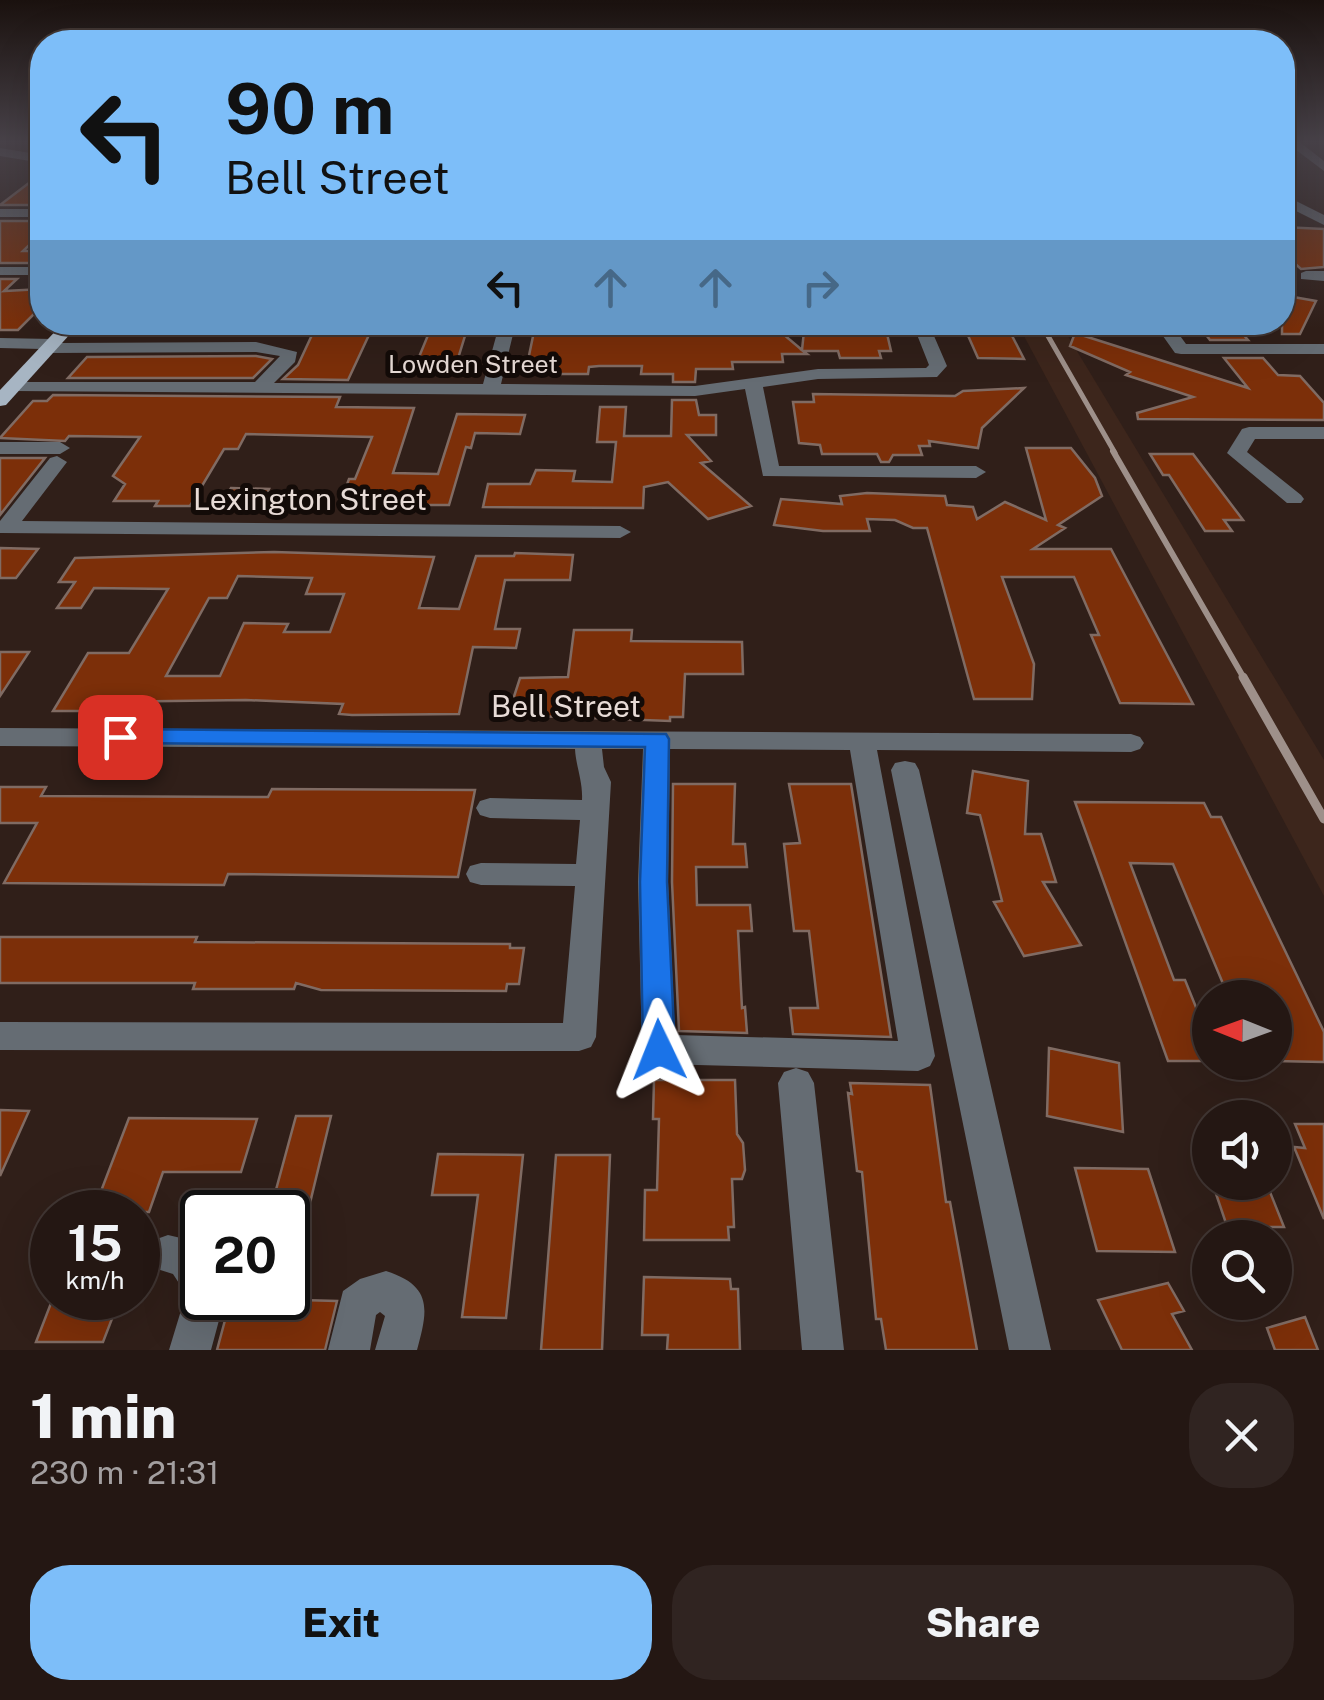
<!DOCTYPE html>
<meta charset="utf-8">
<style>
:root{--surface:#241713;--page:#302421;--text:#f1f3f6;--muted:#a39fa0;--line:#413633;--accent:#7dbef9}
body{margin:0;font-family:"Public Sans",sans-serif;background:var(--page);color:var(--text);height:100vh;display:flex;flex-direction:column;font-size:38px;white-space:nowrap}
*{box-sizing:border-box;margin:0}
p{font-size:32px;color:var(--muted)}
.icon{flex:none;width:55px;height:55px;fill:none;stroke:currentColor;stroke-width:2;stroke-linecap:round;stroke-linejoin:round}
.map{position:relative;height:1350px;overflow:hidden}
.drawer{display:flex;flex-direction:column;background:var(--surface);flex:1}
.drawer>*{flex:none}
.hud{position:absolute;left:30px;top:30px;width:1265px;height:305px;border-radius:40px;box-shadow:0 10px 40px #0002,0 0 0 2px var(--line);background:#7dbef9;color:#111;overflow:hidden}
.needle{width:65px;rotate:271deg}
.fabs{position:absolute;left:1192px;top:980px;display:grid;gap:20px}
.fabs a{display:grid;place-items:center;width:100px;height:100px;border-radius:50%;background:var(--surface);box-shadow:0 10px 40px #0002,0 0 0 2px var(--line);font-size:50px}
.speed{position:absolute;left:30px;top:1190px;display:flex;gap:20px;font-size:50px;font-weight:700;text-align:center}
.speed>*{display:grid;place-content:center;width:130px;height:130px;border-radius:50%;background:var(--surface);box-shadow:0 10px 40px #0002,0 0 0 2px var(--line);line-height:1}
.speed small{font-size:25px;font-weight:400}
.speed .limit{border:5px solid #111;border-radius:15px;background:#fff;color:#111}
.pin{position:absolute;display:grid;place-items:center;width:85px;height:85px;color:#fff;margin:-42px;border-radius:20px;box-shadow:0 5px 15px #0006}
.me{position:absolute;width:110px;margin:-55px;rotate:358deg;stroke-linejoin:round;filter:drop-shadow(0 0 8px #0008)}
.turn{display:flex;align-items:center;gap:35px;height:210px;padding:0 30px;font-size:45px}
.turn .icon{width:130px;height:130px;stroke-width:2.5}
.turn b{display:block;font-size:70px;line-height:85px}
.lanes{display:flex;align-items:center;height:95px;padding:0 30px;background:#0003;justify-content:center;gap:50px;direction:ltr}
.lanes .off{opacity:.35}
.round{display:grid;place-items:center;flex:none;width:105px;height:105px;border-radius:40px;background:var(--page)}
.headline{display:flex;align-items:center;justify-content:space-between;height:170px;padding:0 30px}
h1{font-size:60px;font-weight:800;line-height:75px}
.button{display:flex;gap:20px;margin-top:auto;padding:20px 30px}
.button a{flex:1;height:115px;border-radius:40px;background:var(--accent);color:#111;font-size:40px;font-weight:800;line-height:115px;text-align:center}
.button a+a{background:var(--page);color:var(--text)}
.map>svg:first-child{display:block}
.built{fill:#3d261c}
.building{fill:#7c2f09;stroke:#806b63;stroke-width:2.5;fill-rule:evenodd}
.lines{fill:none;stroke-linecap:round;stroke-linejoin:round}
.minor{fill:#656c73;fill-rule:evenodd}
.major{fill:#a7b5c3;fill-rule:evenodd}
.rail-far2{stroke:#9e908a;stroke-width:5}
.rail-far1{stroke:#9e908a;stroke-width:6}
.rail{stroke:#9e908a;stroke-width:9}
.route{fill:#1a73e8;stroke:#114b97;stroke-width:2.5}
.labels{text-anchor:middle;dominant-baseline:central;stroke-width:10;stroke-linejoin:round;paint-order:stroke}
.far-street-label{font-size:25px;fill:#e7dbd6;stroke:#130b08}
.street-label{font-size:30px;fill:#e7dbd6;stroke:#130b08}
</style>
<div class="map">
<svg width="1324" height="1350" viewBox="0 0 1324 1350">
<rect width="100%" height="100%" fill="#301f19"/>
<!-- built -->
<path class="built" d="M1017 323H1060L1324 760V896Z"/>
<!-- building -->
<path class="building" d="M42 173V205H0Z
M0 221H42V233L23 251H42V255L34 263H0Z
M1282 227 1324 229V267L1301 269 1282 252Z
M0 279H17L4 291 42 289V306L18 330H0Z
M1282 295 1316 301 1300 334H1282Z
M318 322H375L348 380 283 379 298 365Z
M536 322H693L701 328 731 322 739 328 770 323 802 350 805 322H869L885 325 891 351H879L881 358H840L838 351H803L807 354H782L783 362H732L733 369H696L695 382H673V374H641L642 366H599L589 367 588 374H546L548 366 527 365Z
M962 322H998L1001 329 1009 330 1024 359 978 358Z
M1196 322H1232L1248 340H1210Z
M433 323 468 326 456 365H439L436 374H412Z
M1075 333 1248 388 1224 358H1263L1278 375 1300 376 1324 403V420L1138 419 1137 413 1193 397 1126 375 1130 372 1070 346Z
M256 356 272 359 253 378H68L87 357Z
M1024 388 982 428 978 448 929 441 930 446H919L922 455H893L889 462H881L877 454H822L820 445 799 443 793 402H814L813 394 955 396 963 391Z
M53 395 340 397 336 407 414 408 393 473 438 474 457 414 525 415 520 434 475 433 471 448 466 447 449 505H356L351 504 354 498H342L349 479H355L372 437 246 434 238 449H224L190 506H155L158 501H114L125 484 113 476 140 437 69 436 65 441 0 438 33 401H47Z
M672 400H696L699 415H716V435H687L711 461 701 463 751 506 708 519 668 482 644 487 643 508 483 507 488 484H530L536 470 575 471 573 481 612 482 616 442H597L600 407H626L624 436H671Z
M1026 448H1071L1095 478 1102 496 1058 525 1065 528 1033 549H1111L1193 704 1120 703 1091 635H1099L1074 577H1002L1034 664 1032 699H974L927 528H913L895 520 867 519 870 531H823L774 525 781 499 842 504 840 496 867 493 945 496 947 505 973 507 977 519 1005 502 1046 520Z
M1150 454H1193L1243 520H1224L1232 531H1205L1169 475H1163Z
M0 458H45L0 515Z
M231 488 269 489 259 509H219Z
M0 548 38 549 16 578H0Z
M274 552 434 557 419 608 459 609 476 556H514L515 553 573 555 570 580H505L495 629H520L516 648 473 647 459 714 352 715 339 714 343 704 246 700 99 702 94 711H53L88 653H129L168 589 94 588 81 608H57L75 582H59L75 558ZM238 576 312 578 306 594H344L330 632H284L288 624 244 623 220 676H166L209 598H227Z
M574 630H632L631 641 742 642 743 674H685L683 717H670V721L508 715 520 678 568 677Z
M0 652H29L0 696Z
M973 771 1028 781 1025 834H1041L1056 882H1043L1081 945 1024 956 994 902 1002 901 980 815 967 813Z
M673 784H735L733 844H745L747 867H696L697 905H750L752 931H738L742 1008 745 1007 747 1033 679 1031 672 882Z
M789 784H851L891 1037 793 1034 790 1008H818L809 931H794L784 844 800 843Z
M0 787H46L41 796 268 797 272 789 475 790 458 877 228 874 224 885 4 883 37 823H0Z
M1075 802 1204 803 1211 817H1221L1324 1032V1062L1275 1061V998H1229L1173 864 1130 863 1174 980H1185L1210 1042V1061H1168Z
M0 937H197L195 942 510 944V948H524L519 984H507L506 991 321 990 296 983 294 989H193L195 983H0Z
M1049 1048 1119 1063 1123 1132 1047 1116Z
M654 1080H735L737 1134 743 1143 745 1170 742 1179H732L734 1227H728L729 1240H644L645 1190H657L659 1119H653Z
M850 1083 930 1085 946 1202H950L977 1350H886L881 1319H876L862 1172 857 1171 848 1093 852 1094Z
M0 1110 29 1111 0 1176Z
M296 1116H331L295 1265 288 1264V1212H270Z
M129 1118 257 1119 241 1172H163L149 1212H93Z
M1295 1124H1324V1219L1294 1147 1305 1148Z
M438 1154 523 1155 506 1318 462 1317 478 1195H432Z
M556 1155H610L602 1350H541Z
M1075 1168 1148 1169 1175 1252 1097 1251Z
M1212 1182H1266L1284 1227H1271L1275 1238H1231Z
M644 1277 730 1279 731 1289H738L740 1350H667L668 1335H642Z
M1168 1283 1184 1311 1172 1314 1192 1350H1122L1098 1300Z
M53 1298H120L103 1342H36Z
M231 1298 337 1301 325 1350H217Z
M1305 1317 1318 1350H1275L1267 1328Z"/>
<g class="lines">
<!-- minor -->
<path class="minor" d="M1283 140H1297L1324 161V171Z
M0 148 42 155V163L0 156Z
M1282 194 1324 215V225L1282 204Z
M0 209H42V217H0Z
M0 267H42V275H0Z
M1306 271H1324V281L1301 279V273Z
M500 322H516L501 384 695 386 818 369 926 368 929 365 912 322H928L947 366 937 377 818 379 763 387 779 466H976L986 472 976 478 763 476 745 389 695 396 14 391 8 390V382H255L280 356 256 352 49 353 41 349 0 348V338L53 339 61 343 256 342 297 352 295 362 274 383 483 384Z
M1153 322H1170L1186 344H1324V354H1181L1175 353Z
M1249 427H1324V439H1255L1247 452 1301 495 1304 499 1301 503H1287L1227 453 1242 429Z
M0 442H60L70 448 60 454H0Z
M57 456 67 462 22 521 620 526 631 532 620 538 0 533V521L50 458Z
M0 728 1131 734 1140 737 1144 743 1140 749 1131 752 877 750 935 1056 930 1066 918 1071 659 1064 647 1059 642 1049 638 882 643 749H602L604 767 611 782 596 1037 591 1047 579 1051 0 1050V1022L563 1023 575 886 481 885 470 882 466 874 470 866 481 863 576 864 580 820 490 818 480 815 476 808 480 801 490 798 582 800C583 781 576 767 575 749L0 746ZM670 749 850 750 898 1041 675 1035 668 882Z
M905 761 915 763 919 770 1051 1350H1009L891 770 895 763Z
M796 1068 808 1072 814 1083 844 1350H802L778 1083 784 1072Z
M168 1235 198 1242 202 1249V1298H225L211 1350H169L186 1294 173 1274 154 1268 148 1254 154 1240Z
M386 1271C433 1286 428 1310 417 1350H375L385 1316 380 1312 376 1315 370 1350H328L343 1291 360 1279Z"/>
<!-- major -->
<path class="major" d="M64 322H81L6 405 0 406V390Z"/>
<!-- rail-far2 -->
<path class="rail-far2" d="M1040 322 1115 453"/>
<!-- rail-far1 -->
<path class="rail-far1" d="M1113 451 1245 680"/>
<!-- rail -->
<path class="rail" d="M1243 677 1324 819"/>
</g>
<!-- sky -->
<linearGradient id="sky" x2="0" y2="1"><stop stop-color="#1a110e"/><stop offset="0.43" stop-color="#484249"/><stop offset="1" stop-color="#484249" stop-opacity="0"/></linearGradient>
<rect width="1324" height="329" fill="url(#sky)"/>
<!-- route -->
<path class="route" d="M120 729 666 734 669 739 667 882 675 1050 670 1059 659 1063 648 1059 643 1050 640 882 645 747 111 743 108 737Z"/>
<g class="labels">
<!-- far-street labels -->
<g class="far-street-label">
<text x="473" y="364">Lowden Street</text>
</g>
<!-- street labels -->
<g class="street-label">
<text x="310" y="499">Lexington Street</text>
<text x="566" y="706">Bell Street</text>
</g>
</g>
</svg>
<div class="fabs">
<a><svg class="needle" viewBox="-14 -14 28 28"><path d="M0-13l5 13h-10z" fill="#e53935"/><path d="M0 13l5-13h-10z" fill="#a39fa0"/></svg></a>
<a><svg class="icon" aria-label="sound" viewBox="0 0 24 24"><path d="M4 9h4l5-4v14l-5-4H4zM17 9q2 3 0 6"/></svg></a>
<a><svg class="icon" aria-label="search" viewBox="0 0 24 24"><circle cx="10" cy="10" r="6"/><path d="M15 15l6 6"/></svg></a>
</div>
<div class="speed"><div>15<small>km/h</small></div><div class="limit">20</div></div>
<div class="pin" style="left:120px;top:737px;background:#d93025"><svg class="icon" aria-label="arrive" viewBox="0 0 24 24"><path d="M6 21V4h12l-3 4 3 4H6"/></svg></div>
<svg class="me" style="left:659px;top:1050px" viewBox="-20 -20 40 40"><path d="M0-17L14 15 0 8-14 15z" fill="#1a73e8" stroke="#fff" stroke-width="4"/></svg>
<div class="hud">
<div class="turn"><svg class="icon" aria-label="left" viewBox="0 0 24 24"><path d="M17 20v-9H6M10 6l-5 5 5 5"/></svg><div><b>90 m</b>Bell Street</div></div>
<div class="lanes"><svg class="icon" aria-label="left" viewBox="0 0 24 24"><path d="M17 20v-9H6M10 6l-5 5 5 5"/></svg><svg class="icon off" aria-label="ahead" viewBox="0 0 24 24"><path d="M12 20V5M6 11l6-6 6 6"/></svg><svg class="icon off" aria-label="ahead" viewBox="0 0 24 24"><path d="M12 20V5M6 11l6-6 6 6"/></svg><svg class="icon off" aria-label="right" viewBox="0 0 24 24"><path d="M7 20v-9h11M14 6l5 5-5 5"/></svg></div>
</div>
</div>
<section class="drawer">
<div class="headline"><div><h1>1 min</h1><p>230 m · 21:31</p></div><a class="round"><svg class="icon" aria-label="close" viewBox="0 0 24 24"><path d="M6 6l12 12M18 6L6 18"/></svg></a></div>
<div class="button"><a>Exit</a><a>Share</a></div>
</section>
